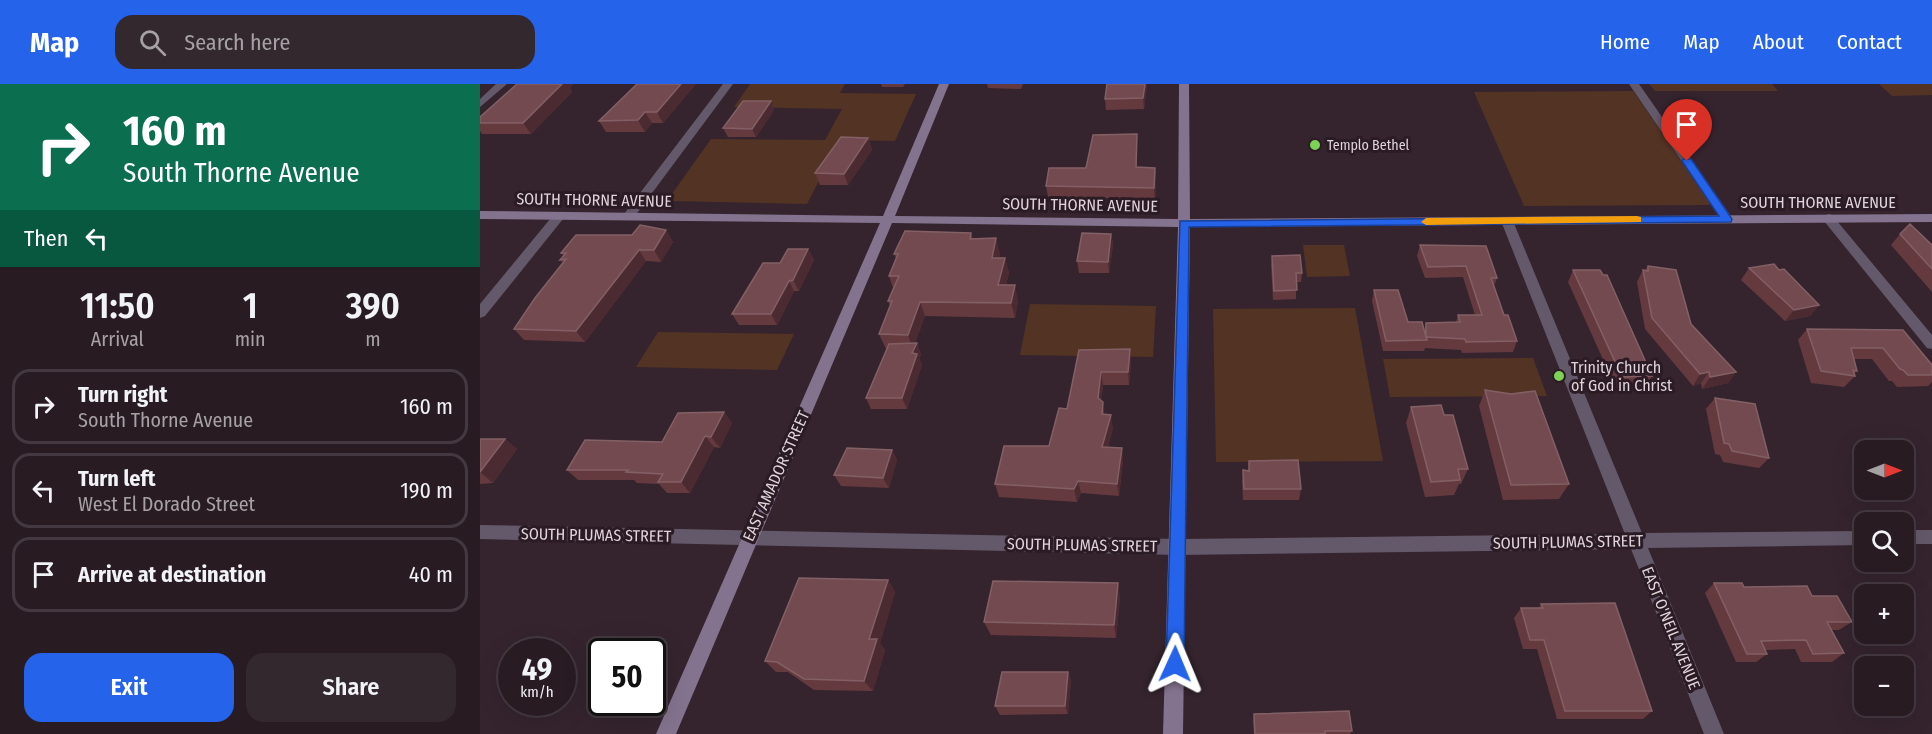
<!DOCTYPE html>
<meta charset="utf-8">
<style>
:root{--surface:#281b22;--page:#34282f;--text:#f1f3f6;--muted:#a5a1a5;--line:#443940;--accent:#2563eb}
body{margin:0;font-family:"Fira Sans Condensed",sans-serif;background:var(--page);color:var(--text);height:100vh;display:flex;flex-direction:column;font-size:22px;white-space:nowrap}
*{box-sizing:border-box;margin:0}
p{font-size:20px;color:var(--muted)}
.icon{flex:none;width:33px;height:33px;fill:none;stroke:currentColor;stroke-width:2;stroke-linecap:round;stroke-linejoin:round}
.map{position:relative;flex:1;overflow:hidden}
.sheet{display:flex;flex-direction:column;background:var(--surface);width:480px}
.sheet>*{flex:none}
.top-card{background:#0b6e4f;color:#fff;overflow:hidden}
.needle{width:39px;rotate:90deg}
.controls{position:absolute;left:1374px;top:356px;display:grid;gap:12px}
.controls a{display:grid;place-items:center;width:60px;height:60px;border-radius:12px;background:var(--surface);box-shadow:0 6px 24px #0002,0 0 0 2px var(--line);font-size:30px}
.speed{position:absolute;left:18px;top:554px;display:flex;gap:12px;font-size:30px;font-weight:700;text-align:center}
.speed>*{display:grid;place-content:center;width:78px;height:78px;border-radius:50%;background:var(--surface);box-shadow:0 6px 24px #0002,0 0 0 2px var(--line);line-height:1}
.speed small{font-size:15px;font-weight:400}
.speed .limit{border:3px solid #111;border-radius:9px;background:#fff;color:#111}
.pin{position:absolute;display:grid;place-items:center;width:51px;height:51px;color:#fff;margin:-62px -26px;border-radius:50% 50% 50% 0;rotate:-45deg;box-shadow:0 0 6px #0007}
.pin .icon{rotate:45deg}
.me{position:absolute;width:66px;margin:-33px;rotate:1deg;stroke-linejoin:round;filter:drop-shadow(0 0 4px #0008)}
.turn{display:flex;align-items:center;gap:21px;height:126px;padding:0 24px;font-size:27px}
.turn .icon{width:78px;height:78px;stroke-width:2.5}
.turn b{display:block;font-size:42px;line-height:51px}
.then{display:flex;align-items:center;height:57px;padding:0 24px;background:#0003;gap:12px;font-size:22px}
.eta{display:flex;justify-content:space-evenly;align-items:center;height:102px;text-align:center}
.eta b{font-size:36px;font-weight:600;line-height:42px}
.button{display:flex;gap:12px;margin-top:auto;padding:12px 24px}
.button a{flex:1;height:69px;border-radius:18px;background:var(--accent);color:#fff;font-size:24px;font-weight:600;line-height:69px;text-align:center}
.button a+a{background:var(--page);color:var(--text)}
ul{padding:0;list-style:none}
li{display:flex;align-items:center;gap:18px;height:75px;margin:0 12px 9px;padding:0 12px;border:3px solid var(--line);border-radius:18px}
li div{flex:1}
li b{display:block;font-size:22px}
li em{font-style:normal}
header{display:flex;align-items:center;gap:36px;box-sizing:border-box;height:84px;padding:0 30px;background:var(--accent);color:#fff}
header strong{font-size:28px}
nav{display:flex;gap:33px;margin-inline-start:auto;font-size:21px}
.search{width:420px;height:54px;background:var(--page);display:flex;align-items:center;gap:15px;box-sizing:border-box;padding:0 21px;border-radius:18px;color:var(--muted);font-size:22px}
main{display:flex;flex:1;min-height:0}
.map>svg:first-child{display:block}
.green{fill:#533324}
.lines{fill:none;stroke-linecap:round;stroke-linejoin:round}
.street{fill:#64596a;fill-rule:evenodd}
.secondary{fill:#84738e;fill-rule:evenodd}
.wall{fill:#653a3f}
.shaded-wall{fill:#4c2a31}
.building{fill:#724a4f;stroke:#836065;stroke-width:1.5}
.route{fill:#2563eb;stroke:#184099;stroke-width:1.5}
.slow{fill:#f59e0b}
.poi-dot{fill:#7dd154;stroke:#2b1b24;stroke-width:2}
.labels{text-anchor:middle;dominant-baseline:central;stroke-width:6;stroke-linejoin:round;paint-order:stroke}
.far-poi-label{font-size:14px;fill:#dfd4da;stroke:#2b1b24;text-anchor:start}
.street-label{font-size:16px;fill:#dfd4da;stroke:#2b1b24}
.poi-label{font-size:16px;fill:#dfd4da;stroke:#2b1b24;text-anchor:start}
</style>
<header>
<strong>Map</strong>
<div class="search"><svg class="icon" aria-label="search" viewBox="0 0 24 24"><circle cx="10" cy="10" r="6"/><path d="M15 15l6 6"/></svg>Search here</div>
<nav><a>Home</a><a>Map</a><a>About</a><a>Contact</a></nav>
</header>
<main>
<section class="sheet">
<div class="top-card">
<div class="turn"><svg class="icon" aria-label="right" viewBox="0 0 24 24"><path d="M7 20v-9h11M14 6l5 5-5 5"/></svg><div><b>160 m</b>South Thorne Avenue</div></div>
<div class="then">Then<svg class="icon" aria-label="left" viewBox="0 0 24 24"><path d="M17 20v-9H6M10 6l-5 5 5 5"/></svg></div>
</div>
<div class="eta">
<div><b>11:50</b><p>Arrival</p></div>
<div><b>1</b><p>min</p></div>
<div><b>390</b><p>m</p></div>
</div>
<ul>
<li><svg class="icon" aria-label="right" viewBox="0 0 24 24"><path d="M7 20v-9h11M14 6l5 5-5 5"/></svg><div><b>Turn right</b><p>South Thorne Avenue</p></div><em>160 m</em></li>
<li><svg class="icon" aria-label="left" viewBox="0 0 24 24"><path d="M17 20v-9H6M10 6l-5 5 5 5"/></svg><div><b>Turn left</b><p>West El Dorado Street</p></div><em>190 m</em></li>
<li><svg class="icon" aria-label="arrive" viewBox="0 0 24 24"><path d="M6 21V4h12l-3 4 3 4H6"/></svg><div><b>Arrive at destination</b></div><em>40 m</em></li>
</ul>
<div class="button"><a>Exit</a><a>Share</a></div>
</section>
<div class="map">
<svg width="1452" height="650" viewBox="0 0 1452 650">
<rect width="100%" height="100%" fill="#35242e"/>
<!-- green -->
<path class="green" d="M270 0H365L360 9 436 10 415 57 360 56 327 120 189 117V114L231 55 345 56 362 25 254 23Z
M1169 0H1292L1298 7H1175Z
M1399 0H1452V11L1412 12Z
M1153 7 1230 119 1229 121 1044 122 994 8Z
M823 161H864L870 192 827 193Z
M550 220 676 222 673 273 540 271Z
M875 224 903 377 736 378 733 225Z
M178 248 314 250 297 286 156 283Z
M1053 274 1067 312 910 313 903 275Z"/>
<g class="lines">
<!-- street -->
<path class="street" d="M16 0H27L0 23V15Z
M243 0H253L152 136H144V130Z
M1149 0H1159L1253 135 1251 138H1243Z
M79 128 85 132 83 135 5 232 0 234V220L75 129Z
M1348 130 1352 131 1452 251V265L1447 264 1344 137 1342 134Z
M1027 133 1033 137 1162 449 1384 447V461L1168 464 1244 650H1224L1151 465 698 471 0 455V441L698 455 1145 450 1021 137Z
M1424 446H1452V460H1424Z"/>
<!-- secondary -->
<path class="secondary" d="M459 0H469L415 132 698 135 699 0H709L710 135 1452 130V138L710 143 703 650H683L698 143 412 139 196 650H176L400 139 0 135V127L403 132Z"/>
</g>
<!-- wall -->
<path class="wall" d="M37 0H93L90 4 92 8 51 50H2L0 47V33Z
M216 0 183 39H172L165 48H126L119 37Z
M401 0H425L423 3H402Z
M507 0H543L541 5 508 4Z
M627 0H667L664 25 626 26 625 15Z
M294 26 276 53H248L243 44Z
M388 54 392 66 368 101H340L335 89Z
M657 61V83L675 84 676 95 675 115 568 113 566 102Z
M186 146 193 158 181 178 166 177 105 258 44 256 34 245 83 179 80 176 83 172 81 169Z
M491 149 493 155 520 169 519 174H525L529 189 526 201 538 216 535 234 445 232 435 259H437L441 271 439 274 442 281 427 325H391L386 314 407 265H406L399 250 410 222 408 217 413 204 409 192 416 174 414 170Z
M631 150 633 161 629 189H599L597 177Z
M1420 150 1452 161V208L1411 161Z
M940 161 1017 194 1014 202 1024 231 1037 257 1033 268 982 269 981 266 945 264 944 267H903L892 217 894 206 928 238 944 246 946 239 976 238 978 231H995L983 193 945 194 937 172Z
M328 165 334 176 319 207H314L297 241H259L252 230 300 179Z
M792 172 822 189 821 198H816V215L793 216 791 181Z
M1168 182 1211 240 1256 288 1248 299 1222 305 1221 299 1213 302 1165 245 1157 198 1163 186H1165Z
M1269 184 1299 186 1339 221 1330 232 1305 237 1261 196Z
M1093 186 1172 292 1165 304H1136L1088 198Z
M1327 245 1423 246 1452 281V298L1448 302 1417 303 1412 297H1409L1392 275H1374L1377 287 1374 290 1375 292 1364 303 1331 299 1318 256Z
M650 265 651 279 649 301H623L621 317 623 318 624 330 633 344 628 363 643 376 639 412 601 409 597 418 519 413 515 400 569 362 587 325 599 266Z
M1005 306 1031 310 1089 400 1079 415 1023 416 999 322Z
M1235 314 1289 374 1279 384 1243 378 1240 371 1235 370 1226 325Z
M931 323 964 331 988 385 981 400H979L974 411 945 413 926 339Z
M244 328 252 339 240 364 234 363 210 409H187L179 400 157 399 154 396H98L87 386 182 358Z
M0 355H25L37 365 13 399 0 400Z
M412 366 417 376 409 404 361 402 354 391Z
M769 377 821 405 819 416H763L762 397 763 386 769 387Z
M408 496 415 508 400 559 405 566 393 607 334 606 308 588H296L285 577Z
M1234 499 1332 512 1372 538 1359 546H1352L1364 569 1352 578H1321L1315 565 1285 566 1287 570 1276 578H1256L1225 509Z
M640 513 636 554 511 551 504 538Z
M1061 520 1172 627 1163 635H1077L1057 565H1043L1034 534 1041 524H1059Z
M588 588 591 597 588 630 520 631 515 622Z
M774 630 872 647 870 650H774L773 637Z"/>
<!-- shaded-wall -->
<path class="shaded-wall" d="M81 0H93L90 4 92 8 51 50 43 39Z
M201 0H216L183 39 177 28Z
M665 0H667L664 25 663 14Z
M291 17 294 26 276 53 272 45Z
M165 28 172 39 165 48 158 36Z
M388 54 392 66 368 101 364 90Z
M675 84 676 95 675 115 674 104Z
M186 146 193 158 181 178 174 166Z
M631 150 633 161 629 189 628 178Z
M516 154 520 169 516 188 512 174Z
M328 165 334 176 319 207 313 196Z
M159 166 166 177 105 258 96 247Z
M525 174 529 189 522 216 518 201Z
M309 197 314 207 297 241 291 230Z
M535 201 538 216 535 234 531 219Z
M440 218 445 232 433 265 428 251Z
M1339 221 1330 232 1305 237 1314 226Z
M437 259 441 271 439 274 442 281 427 325 422 314 432 269Z
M650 265 651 279 649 301 648 288Z
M621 288 623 301 620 327 618 314Z
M1229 288 1221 299 1213 302 1220 290Z
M1256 288 1248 299 1222 305 1230 293Z
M244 328 252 339 240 364 231 353Z
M631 331 633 344 624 376 622 363Z
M225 352 234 363 210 409 201 398Z
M25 355 37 365 13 399 0 388Z
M642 364 643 376 639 412 637 400Z
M412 366 417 376 409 404 403 394Z
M598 397 601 409 597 418 594 405Z
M408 496 415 508 400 559 405 566 393 607 384 597 389 555Z
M638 499 640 513 636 554 634 541Z
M588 588 591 597 588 630 585 622Z"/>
<!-- building -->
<path class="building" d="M37 0H82L43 39H0V33Z
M157 0H201L177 28H165L158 36 119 37Z
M627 0H665L663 14 625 15Z
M263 17H291L272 45 243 44Z
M657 50 656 83 675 84 674 104 566 102 569 84H606L613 51Z
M361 53 388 54 364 90 335 89Z
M1430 140 1452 161V185L1420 150Z
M160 141 186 146 174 166H159L96 247 34 245 55 214 86 175 80 176 86 169H81L96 151H152Z
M425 147 491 149 490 155 516 154 512 174H525L518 201H535L531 219 440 218 428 251 399 250 412 217H408L419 192H409L418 170H414Z
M602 149 631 150 628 178 597 177Z
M940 161 1006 162 1017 194H1011L1024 231H1028L1037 257 986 258 985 255 946 253 947 256 906 257 894 206H918L928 238H942L946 253V239L980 238 978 231H1002L986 182 948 183Z
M308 165H328L313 196 309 197 291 230H252L283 179H300Z
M820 171 822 189H816L817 206 794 207 792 172Z
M1294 180 1299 186 1304 185 1339 221 1314 226 1269 184Z
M1168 182 1196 186 1211 240 1256 288 1230 293 1229 288 1220 290 1172 234 1163 186 1168 187Z
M1093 186H1120L1123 191H1127L1172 292 1142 293Z
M1327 245 1423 246 1452 281V291H1428L1423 286 1420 285 1403 264H1371L1377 287 1373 286 1375 292 1341 287Z
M437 259 432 269 437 270 422 314H386L409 260Z
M650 265 648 288H621L618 314 623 318 622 330 631 331 622 363 642 364 637 400 598 397 594 405 515 400 524 362H569L579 324 587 325 599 266Z
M1005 306 1031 310 1055 307 1089 400 1031 401Z
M1235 314 1275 320 1289 374 1252 367 1249 360 1244 359Z
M961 321 964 331H973L988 385H978L980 396 951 398 931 323Z
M244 328 231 353 225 352 201 398H178L183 390 146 388 148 386H87L105 356 182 358 198 329Z
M0 355H25L0 388Z
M367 364 412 366 403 394 354 391Z
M818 376 821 405H764L763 386 769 387V377Z
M319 494 408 496 389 555H397L384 597 324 595 297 578 285 577Z
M513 497 638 499 634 541 504 538Z
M1234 499H1262L1264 503 1327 502 1332 512H1357L1372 538H1347L1364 569 1333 570 1326 556 1281 557 1287 570H1267Z
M1135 519 1172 627H1085L1064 556H1050L1041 524H1063L1061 520Z
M522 588H588L585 622H515Z
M869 627 872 647H845V650H775L774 630Z"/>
<!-- route -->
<path class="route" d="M1203 75H1211L1252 135 1251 138 709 143 704 580 701 586 695 588 689 586 686 580 700 137 1239 132 1202 77Z"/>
<!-- slow -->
<path class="slow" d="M1157 132 1161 133V138L946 141 941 138 946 134Z"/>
<!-- markers -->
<g class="poi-dot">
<circle cx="835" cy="61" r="6"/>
<circle cx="1079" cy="292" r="6"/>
</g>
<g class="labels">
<!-- far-poi labels -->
<g class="far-poi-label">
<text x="847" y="61">Templo Bethel</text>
</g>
<!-- street labels -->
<g class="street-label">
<text transform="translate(114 116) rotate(1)">SOUTH THORNE AVENUE</text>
<text x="1338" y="118">SOUTH THORNE AVENUE</text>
<text transform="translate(600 121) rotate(1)">SOUTH THORNE AVENUE</text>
<text transform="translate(296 392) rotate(-66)">EAST AMADOR STREET</text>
<text transform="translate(116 451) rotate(1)">SOUTH PLUMAS STREET</text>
<text transform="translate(1088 458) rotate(-1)">SOUTH PLUMAS STREET</text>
<text transform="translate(602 461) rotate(1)">SOUTH PLUMAS STREET</text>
<text transform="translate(1191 544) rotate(68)">EAST O'NEIL AVENUE</text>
</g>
<!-- poi labels -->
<g class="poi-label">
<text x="1091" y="283">Trinity Church<tspan x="1091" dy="18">of God in Christ</tspan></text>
</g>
</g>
</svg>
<div class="controls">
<a><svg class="needle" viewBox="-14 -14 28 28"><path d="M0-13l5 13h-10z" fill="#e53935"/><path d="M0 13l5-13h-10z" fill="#a5a1a5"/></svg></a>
<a><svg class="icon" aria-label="search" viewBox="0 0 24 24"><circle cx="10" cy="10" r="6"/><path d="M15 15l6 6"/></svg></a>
<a>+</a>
<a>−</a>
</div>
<div class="speed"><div>49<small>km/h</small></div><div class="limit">50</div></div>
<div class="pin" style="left:1207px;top:77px;background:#d93025"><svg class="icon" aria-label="arrive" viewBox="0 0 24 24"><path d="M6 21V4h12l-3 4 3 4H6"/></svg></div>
<svg class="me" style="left:695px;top:580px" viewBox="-20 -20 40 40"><path d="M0-17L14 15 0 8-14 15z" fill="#2563eb" stroke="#fff" stroke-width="4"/></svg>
</div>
</main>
